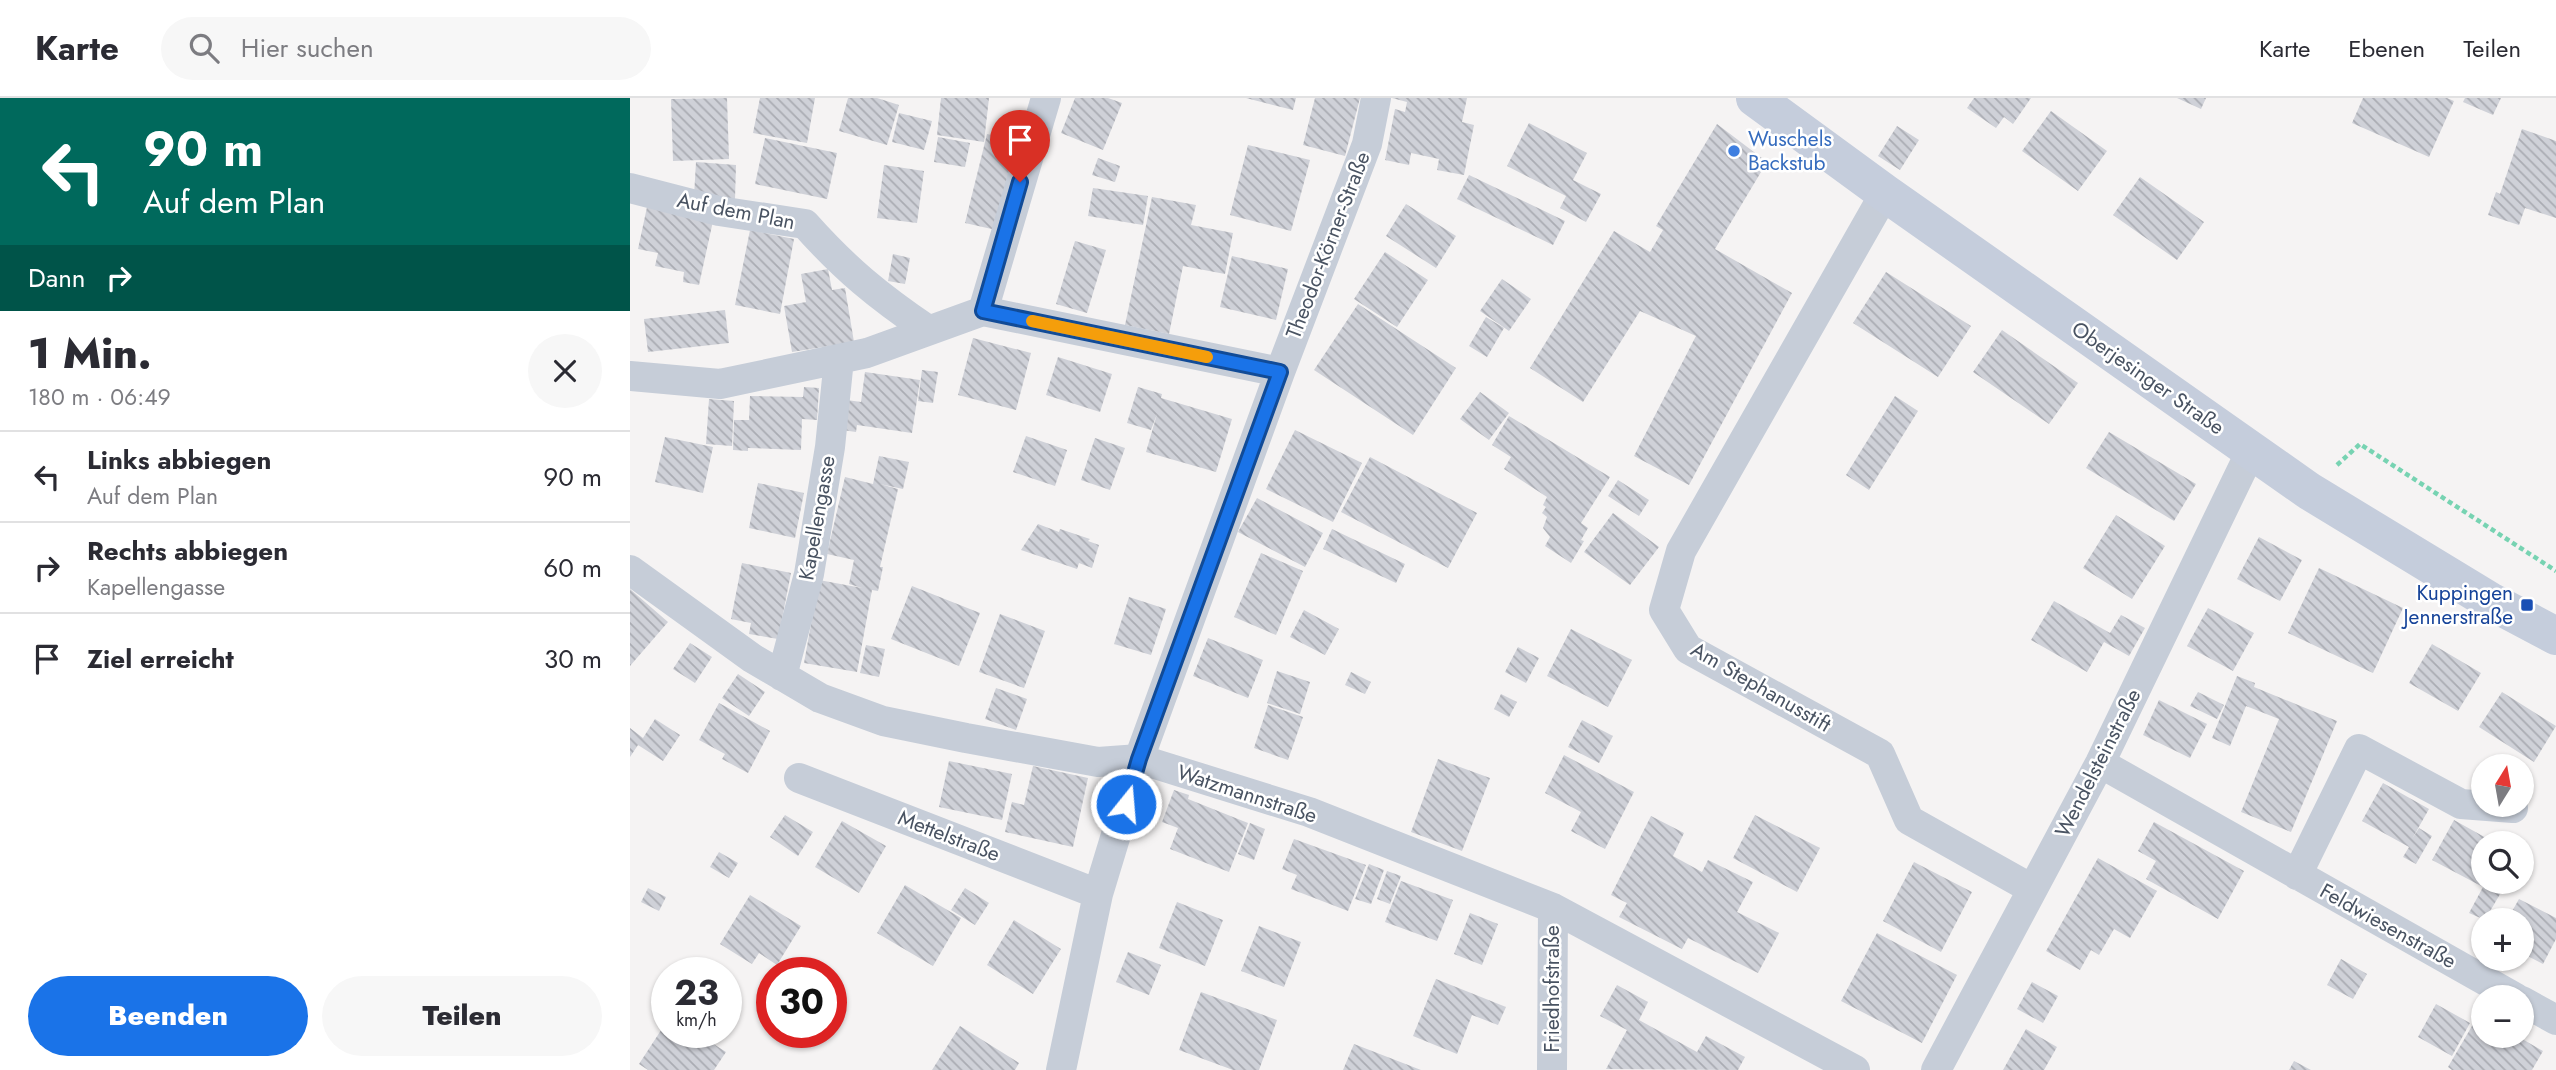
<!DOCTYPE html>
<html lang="de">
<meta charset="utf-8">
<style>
:root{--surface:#fff;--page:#f7f7f7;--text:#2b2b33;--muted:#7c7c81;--line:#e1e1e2;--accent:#1a73e8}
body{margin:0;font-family:Jost,sans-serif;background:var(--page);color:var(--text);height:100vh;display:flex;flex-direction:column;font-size:26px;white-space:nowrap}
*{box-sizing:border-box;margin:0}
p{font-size:23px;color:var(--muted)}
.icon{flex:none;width:38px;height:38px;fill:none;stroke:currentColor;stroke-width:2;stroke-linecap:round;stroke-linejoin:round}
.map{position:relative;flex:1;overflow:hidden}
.sheet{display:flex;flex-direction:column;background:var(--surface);width:630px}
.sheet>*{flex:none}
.top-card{background:#00695c;color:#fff;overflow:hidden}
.needle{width:46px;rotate:11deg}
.buttons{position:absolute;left:1841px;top:656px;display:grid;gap:14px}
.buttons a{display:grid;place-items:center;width:63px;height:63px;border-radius:50%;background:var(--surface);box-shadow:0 2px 5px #0004;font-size:35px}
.speed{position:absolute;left:21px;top:859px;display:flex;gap:14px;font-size:35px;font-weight:700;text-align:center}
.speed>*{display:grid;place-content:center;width:91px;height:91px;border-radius:50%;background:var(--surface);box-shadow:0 2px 5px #0004;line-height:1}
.speed small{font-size:18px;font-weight:400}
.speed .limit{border:10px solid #d22;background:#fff;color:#111}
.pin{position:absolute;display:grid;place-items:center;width:60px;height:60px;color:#fff;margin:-72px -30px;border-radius:50% 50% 50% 0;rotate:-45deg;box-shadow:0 0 7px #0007}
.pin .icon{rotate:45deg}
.me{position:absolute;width:77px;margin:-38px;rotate:17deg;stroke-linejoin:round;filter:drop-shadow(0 0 5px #0008)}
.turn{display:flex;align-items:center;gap:24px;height:147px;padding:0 28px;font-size:32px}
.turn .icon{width:91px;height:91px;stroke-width:2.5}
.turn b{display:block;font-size:49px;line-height:60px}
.then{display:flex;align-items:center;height:66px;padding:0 28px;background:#0003;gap:14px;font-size:26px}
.round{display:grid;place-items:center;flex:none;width:74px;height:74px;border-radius:37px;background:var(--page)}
.head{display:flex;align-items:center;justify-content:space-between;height:119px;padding:0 28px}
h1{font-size:42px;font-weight:800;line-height:52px}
.primary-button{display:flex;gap:14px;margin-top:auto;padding:14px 28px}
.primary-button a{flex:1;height:80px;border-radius:42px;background:var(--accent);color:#fff;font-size:28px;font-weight:800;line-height:80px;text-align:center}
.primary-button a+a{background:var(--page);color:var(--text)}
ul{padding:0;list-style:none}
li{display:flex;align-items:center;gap:21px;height:91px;padding:0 28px;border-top:2px solid var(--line)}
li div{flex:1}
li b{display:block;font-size:26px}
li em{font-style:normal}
header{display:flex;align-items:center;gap:42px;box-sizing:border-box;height:98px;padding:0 35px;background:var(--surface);border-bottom:2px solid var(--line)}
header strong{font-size:33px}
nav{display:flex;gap:38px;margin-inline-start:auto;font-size:24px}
.search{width:490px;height:63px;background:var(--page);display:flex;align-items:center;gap:18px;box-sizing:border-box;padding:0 24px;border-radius:38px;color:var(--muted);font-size:26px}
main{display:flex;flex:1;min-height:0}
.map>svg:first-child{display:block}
.building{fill:url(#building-back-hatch)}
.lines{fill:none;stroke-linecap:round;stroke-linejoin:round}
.path{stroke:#77d3b2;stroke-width:4.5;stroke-dasharray:5 3.5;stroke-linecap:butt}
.street{stroke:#c6cdd8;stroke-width:30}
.secondary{stroke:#c5cddc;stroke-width:38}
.route-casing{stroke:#114b97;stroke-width:18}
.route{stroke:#1a73e8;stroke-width:12}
.slow{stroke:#f59e0b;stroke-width:12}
.shop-dot{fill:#3f7fe0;stroke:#fff;stroke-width:2.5}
.transit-dot{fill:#1a4fb4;stroke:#fff;stroke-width:2.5}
.labels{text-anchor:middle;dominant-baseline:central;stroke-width:5;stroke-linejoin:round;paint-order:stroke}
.shop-label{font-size:21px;fill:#366cbe;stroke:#fff;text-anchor:start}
.street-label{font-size:21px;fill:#495362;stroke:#fff}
.transit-label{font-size:21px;fill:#164399;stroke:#fff;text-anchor:end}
</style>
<header>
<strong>Karte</strong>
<div class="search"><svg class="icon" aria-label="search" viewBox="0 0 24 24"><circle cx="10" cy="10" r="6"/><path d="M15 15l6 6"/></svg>Hier suchen</div>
<nav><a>Karte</a><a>Ebenen</a><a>Teilen</a></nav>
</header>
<main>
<section class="sheet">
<div class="top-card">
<div class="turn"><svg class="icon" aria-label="left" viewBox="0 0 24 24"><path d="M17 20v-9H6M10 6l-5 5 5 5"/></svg><div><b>90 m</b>Auf dem Plan</div></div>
<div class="then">Dann<svg class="icon" aria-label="right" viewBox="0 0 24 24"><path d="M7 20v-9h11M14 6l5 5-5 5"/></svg></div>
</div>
<div class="head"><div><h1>1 Min.</h1><p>180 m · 06:49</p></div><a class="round"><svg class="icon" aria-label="close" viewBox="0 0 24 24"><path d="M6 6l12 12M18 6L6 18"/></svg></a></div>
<ul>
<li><svg class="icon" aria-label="left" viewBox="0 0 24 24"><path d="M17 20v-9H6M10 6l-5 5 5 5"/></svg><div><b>Links abbiegen</b><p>Auf dem Plan</p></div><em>90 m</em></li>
<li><svg class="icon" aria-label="right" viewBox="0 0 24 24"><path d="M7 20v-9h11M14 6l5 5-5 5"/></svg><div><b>Rechts abbiegen</b><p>Kapellengasse</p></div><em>60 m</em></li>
<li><svg class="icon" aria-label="arrive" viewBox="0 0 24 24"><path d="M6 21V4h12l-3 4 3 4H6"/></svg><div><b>Ziel erreicht</b></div><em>30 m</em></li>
</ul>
<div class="primary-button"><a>Beenden</a><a>Teilen</a></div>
</section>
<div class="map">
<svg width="1926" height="972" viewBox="0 0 1926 972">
<defs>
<pattern id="building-back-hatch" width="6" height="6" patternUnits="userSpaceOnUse" patternTransform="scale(1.75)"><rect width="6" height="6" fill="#cfd1d8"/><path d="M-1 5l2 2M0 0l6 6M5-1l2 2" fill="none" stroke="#aaacb3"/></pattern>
</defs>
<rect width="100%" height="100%" fill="#f5f3f3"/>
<!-- building -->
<path class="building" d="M97 0 99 61 43 63 41 1Z
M130 0H185L177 45 123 35Z
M218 0H247L269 7 257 47 209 33Z
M311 0H359L354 44 307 37Z
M445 0H478L492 5 473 52 431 35Z
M616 0H666L663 12Z
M685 0H730L715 58 673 47Z
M762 0H837L832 24 844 27 834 77 807 72 809 61 781 55 779 67 755 62 765 11 775 14 777 4Z
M1344 0H1401L1383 26 1374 19 1366 30 1337 10Z
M1547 0H1576L1571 11Z
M1733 0H1817L1824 3 1799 59 1722 25Z
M1835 0H1871L1863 17 1833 4Z
M1421 13 1477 53 1448 93 1392 53Z
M269 15 302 23 294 52 262 44Z
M899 25 957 55 943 82 971 96 956 124 930 110 936 98 877 68Z
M1087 26 1137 64 1085 151 1162 195 1059 387 1004 358 1066 238 1010 213 953 304 900 270 984 133 1020 154 1033 132 1026 128Z
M1267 28 1289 42 1270 72 1248 58Z
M1892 31 1926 43V120L1895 110 1889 127 1858 117 1866 94 1870 96Z
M357 36 388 43 366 132 335 125Z
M308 39 340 45 335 69 304 64Z
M135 40 207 55 197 101 125 86Z
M618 47 680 62 661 133 600 117Z
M468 60 490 68 485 84 462 77Z
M66 64 106 67 105 101 64 98Z
M254 67 294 73 287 125 247 120Z
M839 77 935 123 923 147 827 101Z
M1510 79 1574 124 1547 162 1483 117Z
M463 90 518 98 513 127 458 118Z
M522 99 566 107 561 127 603 135 595 176 553 168 539 236 495 227Z
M776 106 826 138 806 170 756 138Z
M17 109 83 123 69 187 53 184 54 174 25 168 28 155 8 151Z
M120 132 164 141 150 216 105 207Z
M445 143 476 152 457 215 426 206Z
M755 154 798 182 767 229 724 201Z
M263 156 280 160 275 186 258 183Z
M602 158 658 171 646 222 590 209Z
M198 171 202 192 215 190 224 244 162 254 154 208 176 204 171 176Z
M1256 174 1341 228 1308 279 1223 225Z
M872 181 901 201 879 233 850 213Z
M728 206 826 270 783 337 684 272Z
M95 212 99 245 18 254 14 221Z
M856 219 874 230 857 259 839 248Z
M1372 232 1448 285 1419 326 1343 274Z
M343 240 401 255 386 312 328 297Z
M428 259 482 276 470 314 416 297Z
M292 272 308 274 303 305 288 303Z
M235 274 290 282 282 335 227 327 226 334 212 332 217 302 231 304Z
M174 289 189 290 187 322 172 321 171 352 118 350V353L103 352 104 322H119L120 298 173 299Z
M508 289 532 296 531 300 602 321 586 374 516 354 527 316 521 332 497 325Z
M850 294 879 315 859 342 830 321Z
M1265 298 1288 313 1239 392 1216 377Z
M79 301 104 303 102 348 76 346Z
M879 318 980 379 951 425 958 430 951 442 954 443 941 465 915 448 920 439 913 430 917 419 912 415 916 409 913 407 917 399 874 371 881 359 862 347Z
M665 332 732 365 703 424 636 391Z
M1479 334 1566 386 1544 423 1456 370Z
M396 338 437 352 425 388 383 374Z
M35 339 83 349 73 395 25 384Z
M465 340 495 350 480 392 451 382Z
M249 358 279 364 273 391 250 386 268 391 250 469H253L248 493 242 492 227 574 174 565 189 482 232 490 219 486 224 462 197 456 215 379 243 386Z
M740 359 847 415 818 470 711 414Z
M988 382 1019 402 1009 418 978 398Z
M128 385 174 395 165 440 119 430Z
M627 400 693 435 675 469 608 434Z
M983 415 1029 449 1000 487 954 454Z
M1486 417 1535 448 1502 501 1453 470Z
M408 426 429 434 430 431 460 441 458 443 469 447 462 470 449 465 447 471 391 452Z
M702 431 775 466 766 485 693 451Z
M1629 439 1672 462 1650 503 1607 481Z
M631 455 673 473 646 537 604 519Z
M112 465 161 475 148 541 119 536 121 525 101 521Z
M1689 470 1773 510 1743 575 1658 535Z
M282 488 350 515 329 568 261 541Z
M0 491 38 524 0 568Z
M499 499 536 511 521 557 484 546Z
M1424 503 1480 535 1491 517 1515 530 1499 558 1474 544 1457 574 1401 542Z
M1578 510 1624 535 1603 573 1557 548Z
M674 512 709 531 695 557 660 539Z
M370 516 415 533 394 590 349 574Z
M941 531 1002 562 978 609 917 578Z
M578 540 633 562 618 600 563 578Z
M60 545 82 559 65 585 43 571Z
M1802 546 1851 575 1828 613 1779 585Z
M236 547 255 551 249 579 230 575Z
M888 549 909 560 896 585 875 574Z
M647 573 680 584 670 616 637 605Z
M721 574 741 584 735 596 715 587Z
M108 576 135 594 119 618 92 600Z
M1607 578 1625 585 1624 589 1707 623 1661 734 1611 714 1649 621 1616 608 1600 648 1582 640Z
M366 590 397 601 386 632 355 621Z
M1568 594 1594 607 1587 621 1560 608Z
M1872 594 1926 628 1904 664 1849 629Z
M871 596 887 604 879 619 864 611Z
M1529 602 1577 626 1560 660 1513 637Z
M89 605 140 633 118 675 92 661 95 656 69 642Z
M638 607 673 619 658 662 624 650Z
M25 621 50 637 33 663 8 647 0 659V630L13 640Z
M952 622 983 638 969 665 938 649Z
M934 657 1004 694 975 751 941 733 951 714 915 695Z
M808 661 860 680 832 753 781 734Z
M319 663 382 676 372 722 309 709Z
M403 668 458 680 443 749 375 734 382 704 394 707Z
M1753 685 1799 711 1782 741 1789 730 1802 738 1786 766 1773 759 1779 749 1732 723Z
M544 692 559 697 558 701 618 725 599 774 540 751 548 730 532 724Z
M155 717 183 734 168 758 140 739Z
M1125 717 1190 750 1167 794 1103 760Z
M1021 718 1054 735 1043 758 1072 774 1078 762 1123 784 1107 814 1149 835 1128 875 1058 840 1052 851 989 819 997 805 981 797Z
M1824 722 1867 746H1853V784H1877L1855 822 1839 815 1853 789 1802 762Z
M212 723 256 748 229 795 185 769Z
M1524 724 1614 773 1588 821 1516 781 1526 763 1508 753Z
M620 725 635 731 624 762 608 756Z
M664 741 736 767 718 813 661 791 667 777 652 771Z
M89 754 108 765 99 780 80 769Z
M1468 760 1527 793 1500 840 1484 831 1469 857 1461 852 1450 872 1416 853Z
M1284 764 1342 794 1311 854 1253 823Z
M739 766 754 772 741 806 725 801Z
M757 773 771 778 760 806 747 801Z
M771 783 823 802 807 843 755 824Z
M275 787 331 820 303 868 247 835Z
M18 790 36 799 29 813 11 804Z
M335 790 359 805 345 827 321 812Z
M120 797 171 828 147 867 129 855 122 866 90 846Z
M1889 801 1926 820V841L1913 866 1892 855V822H1877Z
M547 804 593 822 575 868 529 850Z
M840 815 868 826 852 867 824 856Z
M384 822 431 851 403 896 357 867Z
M629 828 671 844 654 889 611 873Z
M1247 835 1327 877 1292 945 1211 903Z
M498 854 531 867 519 897 486 884Z
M1711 861 1737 876 1723 901 1697 887Z
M54 865 70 875H47Z
M168 865 187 875H162Z
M806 881 876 909 868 927 842 917 827 956 783 938Z
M1402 884 1428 898 1413 925 1387 911Z
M987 887 1018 904 1009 922 1067 954 1076 938 1115 959 1108 972 976 971 997 932 970 918Z
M571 894 647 922 629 972H603L549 952Z
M1806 906 1840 925 1822 958 1788 939Z
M1849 916 1853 918V938H1887L1913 953 1902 972H1822L1818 969Z
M37 923V934H65L96 954 84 972H18L9 966Z
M330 928 389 965 385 972H302Z
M1396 931 1427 949 1414 972H1373Z
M724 946 791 972H713Z
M1664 963 1681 972H1659Z"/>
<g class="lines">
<!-- path -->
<path class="path" d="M1707 367 1730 346 1926 473"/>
<!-- street -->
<path class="street" d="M0 90 89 113 175 126C215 171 248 198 298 232
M1255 95 1051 453 1034 512 1058 551 1250 656 1279 722 1402 791
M353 213 650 274
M0 278 90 286 237 255 353 213 416 0
M0 472 122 560 190 600 253 623 336 640 468 664 509 661 679 714 923 810 1225 972
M152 578 179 476 200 349 209 261
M1470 665 1886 900
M169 680 468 796
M1667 777 1729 651 1831 706 1883 710
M1892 903 1926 922
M431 972 468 796 509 661 650 274 737 46 746 0
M922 972 923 810
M1306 972 1470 665 1621 353"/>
<!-- secondary -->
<path class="secondary" d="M1125 0 1255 95 1679 393 1860 503 1926 538"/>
</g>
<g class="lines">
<defs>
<path id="route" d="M390 84 353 213 650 274 509 661 496 706"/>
</defs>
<!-- route casing -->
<use href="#route" class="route-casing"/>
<!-- route -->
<use href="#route" class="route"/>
<!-- slow -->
<path class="slow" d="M402 223 577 259"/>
</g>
<!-- markers -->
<circle class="shop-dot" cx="1104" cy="53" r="7"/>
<rect class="transit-dot" x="1890" y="500" width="14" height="14" rx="3.5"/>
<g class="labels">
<!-- shop labels -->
<g class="shop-label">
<text x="1118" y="41">Wuschels<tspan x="1118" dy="24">Backstub</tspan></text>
</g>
<!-- street labels -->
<g class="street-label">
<text transform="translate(106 113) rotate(11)">Auf dem Plan</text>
<text transform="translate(698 147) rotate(-69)">Theodor-Körner-Straße</text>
<text transform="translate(1518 280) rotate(35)">Oberjesinger Straße</text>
<text transform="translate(187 420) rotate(-80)">Kapellengasse</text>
<text transform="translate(1131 589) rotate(30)">Am Stephanusstift</text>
<text transform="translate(1468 665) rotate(-63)">Wendelsteinstraße</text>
<text transform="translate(617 696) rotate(18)">Watzmannstraße</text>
<text transform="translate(319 738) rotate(21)">Mettelstraße</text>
<text transform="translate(1758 828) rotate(29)">Feldwiesenstraße</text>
<text transform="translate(922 891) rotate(-90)">Friedhofstraße</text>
</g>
<!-- transit labels -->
<g class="transit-label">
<text x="1883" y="495">Kuppingen<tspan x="1883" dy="24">Jennerstraße</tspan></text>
</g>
</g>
</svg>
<div class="buttons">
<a><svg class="needle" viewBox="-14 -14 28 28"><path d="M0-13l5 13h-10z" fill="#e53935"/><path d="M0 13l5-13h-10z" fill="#7c7c81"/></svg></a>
<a><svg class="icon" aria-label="search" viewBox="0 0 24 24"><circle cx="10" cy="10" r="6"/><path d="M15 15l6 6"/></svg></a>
<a>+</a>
<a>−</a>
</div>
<div class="speed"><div>23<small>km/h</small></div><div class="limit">30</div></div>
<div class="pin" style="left:390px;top:84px;background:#d93025"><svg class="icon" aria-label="arrive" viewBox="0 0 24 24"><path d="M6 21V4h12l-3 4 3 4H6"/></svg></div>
<svg class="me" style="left:496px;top:706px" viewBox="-20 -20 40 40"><circle r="17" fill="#1a73e8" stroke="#fff" stroke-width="3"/><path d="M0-11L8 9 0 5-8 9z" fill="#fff"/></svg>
</div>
</main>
